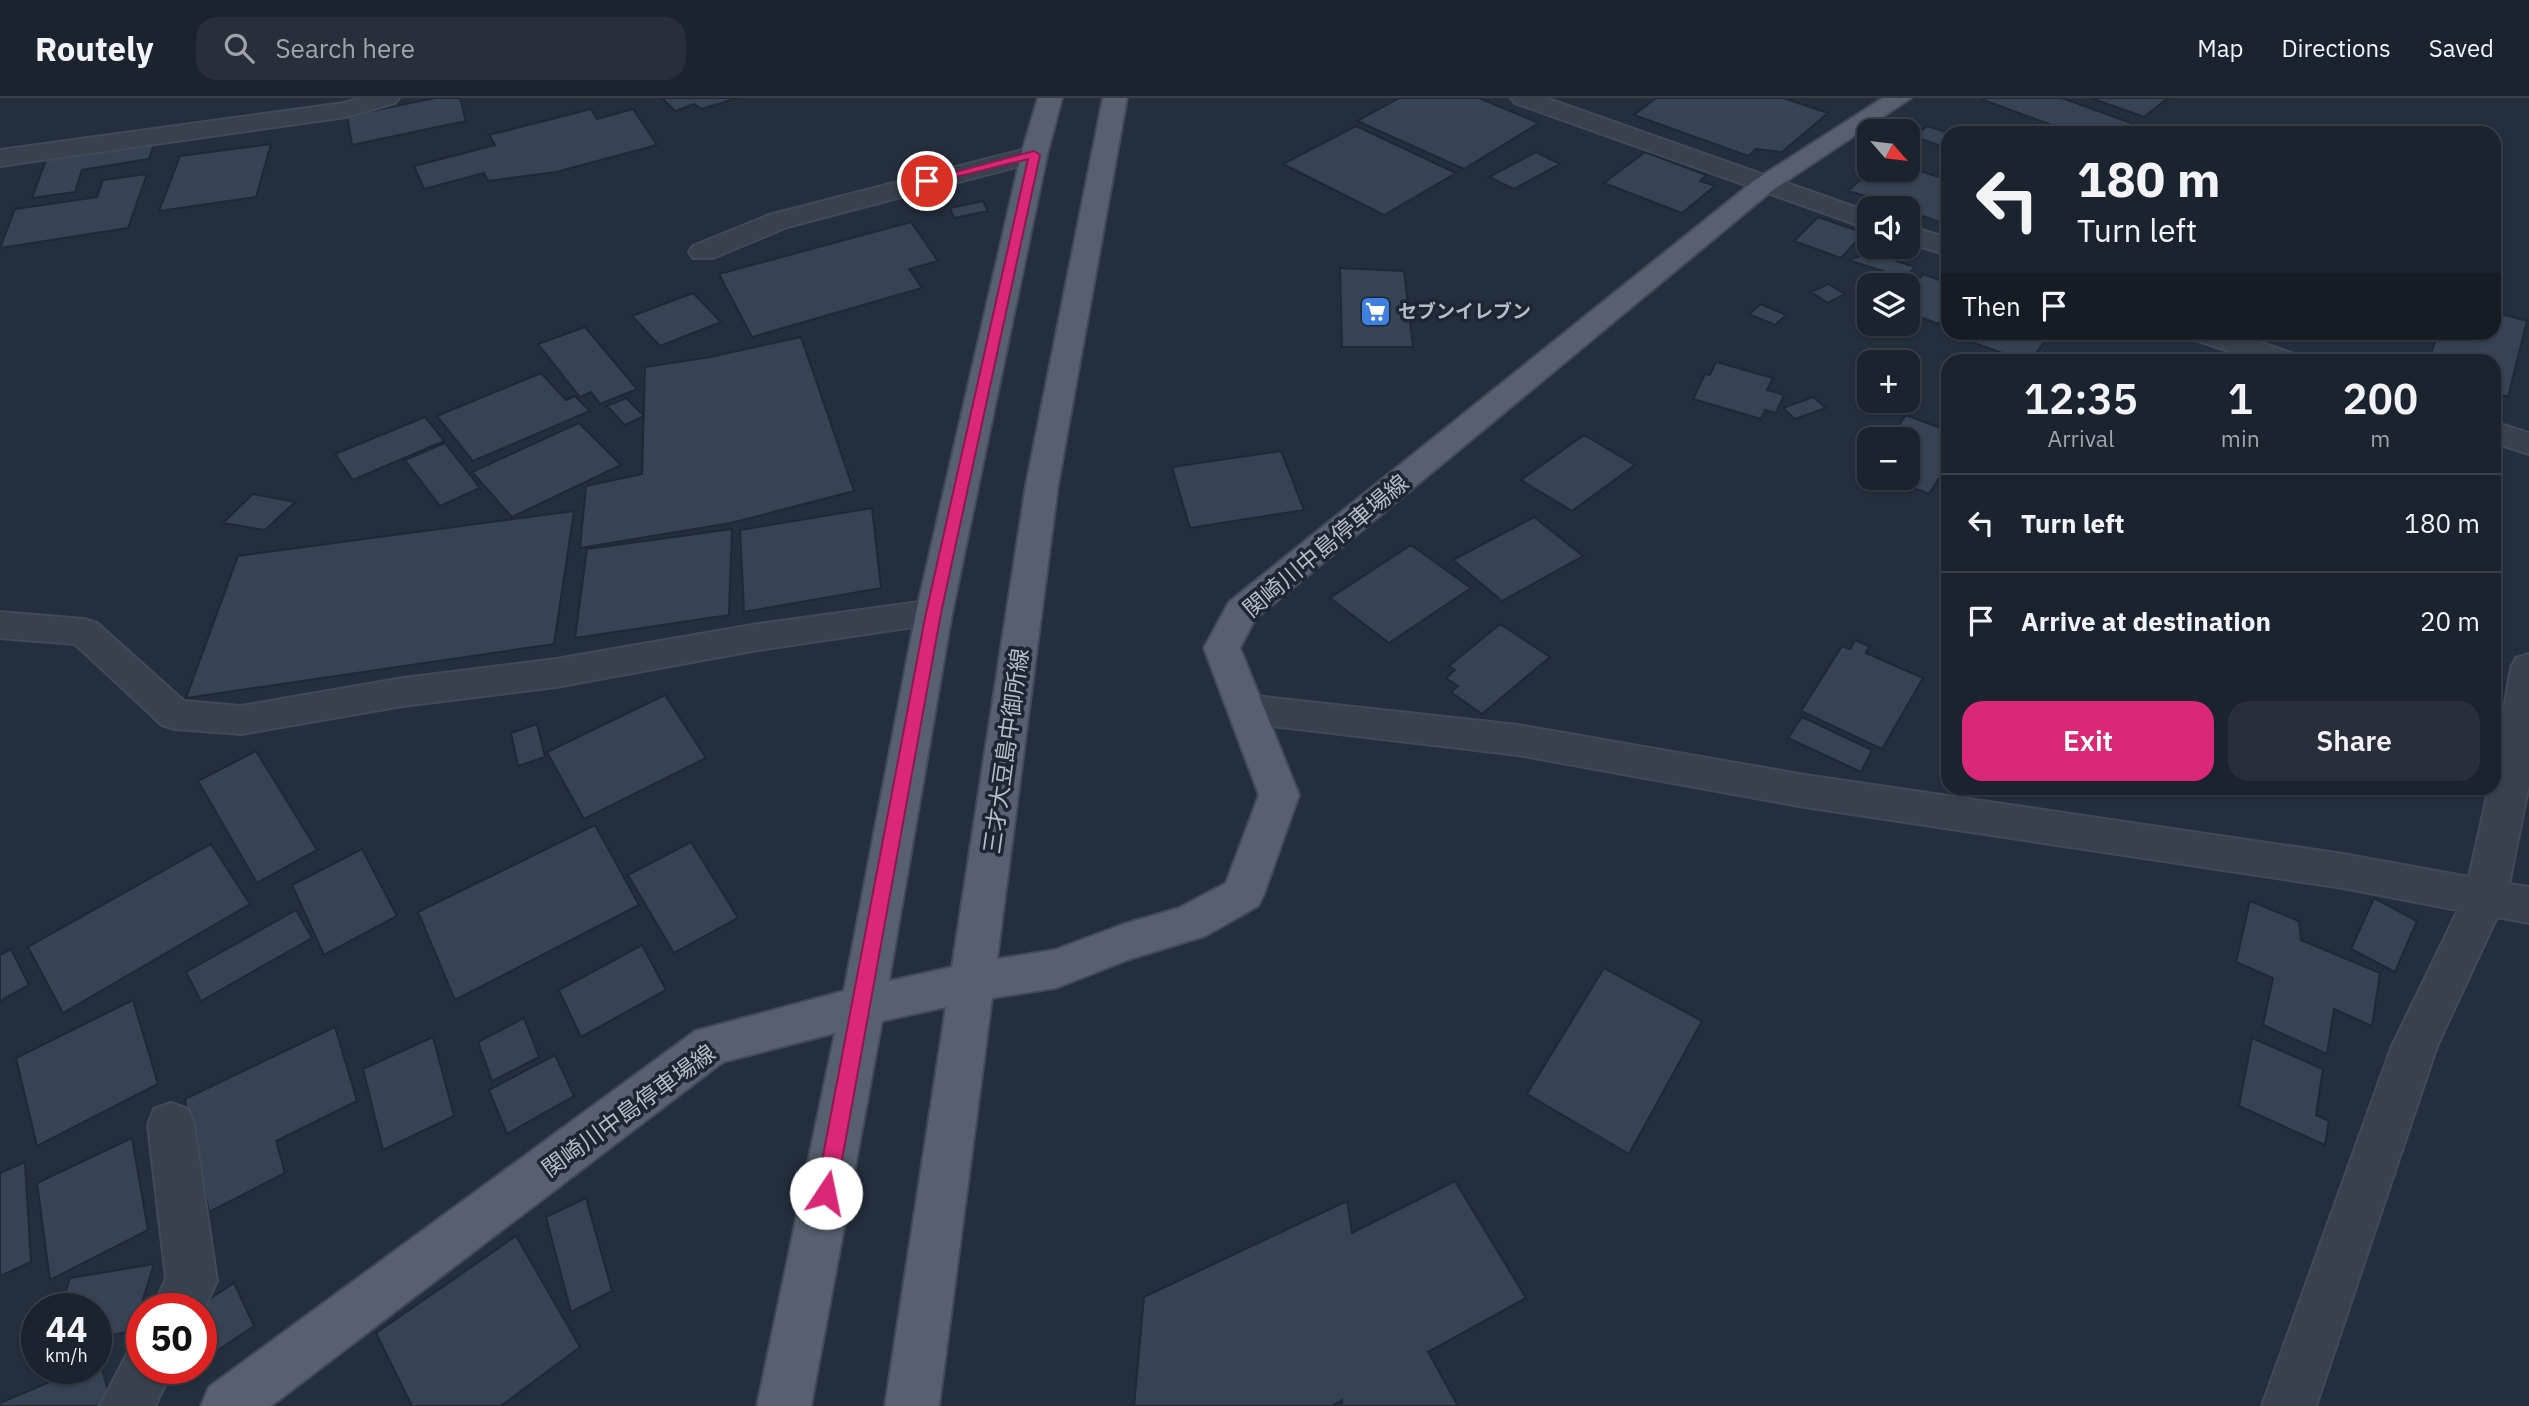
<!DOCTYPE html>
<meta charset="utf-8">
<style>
:root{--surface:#1b232e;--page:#282f3a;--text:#f1f3f6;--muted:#a0a4aa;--line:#39404a;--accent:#db2777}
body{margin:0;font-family:"IBM Plex Sans","Noto Sans JP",sans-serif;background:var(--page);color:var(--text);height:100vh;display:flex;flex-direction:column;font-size:26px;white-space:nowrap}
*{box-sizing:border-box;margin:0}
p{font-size:23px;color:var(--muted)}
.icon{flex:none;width:38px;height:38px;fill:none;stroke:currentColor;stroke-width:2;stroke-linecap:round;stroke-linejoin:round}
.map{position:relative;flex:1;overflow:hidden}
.sheet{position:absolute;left:1941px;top:256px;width:560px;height:441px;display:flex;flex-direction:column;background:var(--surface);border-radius:21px;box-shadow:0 2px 5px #0004,0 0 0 2px var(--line)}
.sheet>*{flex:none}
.hud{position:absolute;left:1941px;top:28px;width:560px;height:214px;border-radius:21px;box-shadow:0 2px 5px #0004,0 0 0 2px var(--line);background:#1b232e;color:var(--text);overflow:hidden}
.needle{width:46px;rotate:118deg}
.tools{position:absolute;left:1857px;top:21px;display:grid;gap:14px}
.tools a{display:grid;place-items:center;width:63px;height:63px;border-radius:14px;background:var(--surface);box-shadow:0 2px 5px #0004,0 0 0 2px var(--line);font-size:35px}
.speed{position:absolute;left:21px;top:1195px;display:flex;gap:14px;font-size:35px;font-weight:700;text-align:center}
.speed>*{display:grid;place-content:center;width:91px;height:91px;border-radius:50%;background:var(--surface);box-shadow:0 2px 5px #0004,0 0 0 2px var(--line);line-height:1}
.speed small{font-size:18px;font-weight:400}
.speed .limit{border:10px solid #d22;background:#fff;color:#111}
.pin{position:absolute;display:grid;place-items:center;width:60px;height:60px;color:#fff;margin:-30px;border:4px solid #fff;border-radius:50%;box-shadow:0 2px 7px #0007}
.me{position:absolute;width:77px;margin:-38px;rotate:11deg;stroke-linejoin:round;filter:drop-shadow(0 0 5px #0008)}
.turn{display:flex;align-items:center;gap:24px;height:147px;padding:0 21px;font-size:32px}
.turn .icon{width:91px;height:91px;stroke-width:2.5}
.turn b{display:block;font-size:49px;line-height:60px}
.then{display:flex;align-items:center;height:66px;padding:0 21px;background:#0003;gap:14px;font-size:26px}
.eta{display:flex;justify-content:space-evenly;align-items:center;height:119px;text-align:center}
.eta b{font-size:42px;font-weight:600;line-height:49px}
.action{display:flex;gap:14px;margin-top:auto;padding:14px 21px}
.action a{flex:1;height:80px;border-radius:21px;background:var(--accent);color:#fff;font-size:28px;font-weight:600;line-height:80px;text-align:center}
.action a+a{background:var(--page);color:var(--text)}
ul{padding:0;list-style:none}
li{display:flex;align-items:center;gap:21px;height:98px;padding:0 21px;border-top:2px solid var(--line)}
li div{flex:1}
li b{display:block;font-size:26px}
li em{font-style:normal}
header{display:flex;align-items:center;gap:42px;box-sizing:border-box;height:98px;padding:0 35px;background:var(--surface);border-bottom:2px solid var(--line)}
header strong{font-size:33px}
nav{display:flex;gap:38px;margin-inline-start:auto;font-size:24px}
.search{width:490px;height:63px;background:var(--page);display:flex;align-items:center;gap:18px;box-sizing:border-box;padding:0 24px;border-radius:21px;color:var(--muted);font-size:26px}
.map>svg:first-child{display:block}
.building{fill:#364354;stroke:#1f2835;stroke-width:2}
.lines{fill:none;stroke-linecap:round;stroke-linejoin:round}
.minor-casing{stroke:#414a57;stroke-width:4}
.major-casing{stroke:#414a57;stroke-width:4}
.minor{fill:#38414e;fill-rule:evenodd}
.major{fill:#56606e;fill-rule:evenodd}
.route{fill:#db2777;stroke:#8e194d;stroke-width:2}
.labels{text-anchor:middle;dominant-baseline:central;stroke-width:7;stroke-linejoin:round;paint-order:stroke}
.far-poi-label{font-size:19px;font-weight:bold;fill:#b4bcc9;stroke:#1d2633;text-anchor:start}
.street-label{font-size:23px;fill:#b4bcc9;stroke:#1d2633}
</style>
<header>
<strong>Routely</strong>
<div class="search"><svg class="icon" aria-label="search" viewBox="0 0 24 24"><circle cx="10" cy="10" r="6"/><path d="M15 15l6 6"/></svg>Search here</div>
<nav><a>Map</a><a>Directions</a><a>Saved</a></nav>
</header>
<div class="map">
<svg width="2529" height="1308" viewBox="0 0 2529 1308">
<rect width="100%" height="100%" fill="#242f3e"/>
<!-- building -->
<path class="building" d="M435 0H460L466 23 352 47 347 18Z
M662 0H738L702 11 694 6 675 13Z
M1399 0H1479L1539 25 1464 71 1357 23Z
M1656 0H1783L1828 15 1782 54 1756 51 1748 58 1634 17Z
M1986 0H2062L2145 30 2138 35H2074L1983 2Z
M2091 0H2168L2144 19Z
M591 11 597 21 633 11 657 47 556 74 488 83 484 75 424 91 414 68 495 47 489 37Z
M1356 28 1456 75 1384 117 1283 66Z
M1927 28 1949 35 1948 50 1914 39Z
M154 46 149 61 82 72 75 94 32 100 46 62Z
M271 46 256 99 159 113 180 58Z
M1536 54 1560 66 1514 91 1489 79Z
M1645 54 1706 77 1700 83 1715 88 1682 115 1604 85Z
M1908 69 1948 82V127L1908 113V110L1848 93 1871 72Z
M147 76 128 130 0 150 15 111 97 99 103 82Z
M983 103 988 113 954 120 950 110Z
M1818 119 1864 135 1841 160 1794 143Z
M911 124 938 163 909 171 922 190 752 239 719 176Z
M1878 153 1899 159 1896 163 1915 169 1905 180 1848 162Z
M1340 170 1404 173 1413 249H1342Z
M1923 176 1948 185V215L1938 226 1923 220 1918 225 1908 220V187H1902L1913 177 1920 180Z
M1828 186 1845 196 1828 205 1811 194Z
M693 195 721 224 660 248 632 218Z
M1761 206 1786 217 1775 227 1749 216Z
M2494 214 2527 223 2508 299 2494 295V262H2429L2438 234 2472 242 2474 234H2494Z
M585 229 637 291 600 306 591 294 580 299 538 246Z
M1964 234H2047L2050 236 2031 262H2022L1960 240Z
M801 239 854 393 731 425 580 450 586 388 642 376 645 269 710 259Z
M1716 264 1773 280 1767 292 1784 297 1776 315 1765 312 1761 321 1693 301 1705 276 1710 277Z
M541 275 566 302 575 298 590 313 473 363 437 318Z
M1813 299 1826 310 1795 321 1783 310Z
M626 300 644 318 625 327 607 308Z
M1906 317 1948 333V366L1929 396 1887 380H1908V341H1889Z
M425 319 444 343 353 382 335 356Z
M579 325 621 367 512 419 472 374Z
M1584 337 1635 367 1572 413 1521 382Z
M445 345 480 390 440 408 405 362Z
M1281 353 1304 412 1190 430 1172 369Z
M253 396 295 404 265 432 223 425Z
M872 410 881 490 744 514 740 432Z
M574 413 554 546 186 600 238 458Z
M1534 419 1583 458 1502 503 1453 462Z
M732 431 729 517 575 540 587 451Z
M1411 447 1471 490 1389 545 1330 500Z
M1500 526 1550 559 1482 616 1451 594 1458 588 1446 580 1455 572 1449 568Z
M1855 542 1869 548 1866 555 1923 580 1882 651 1801 613 1842 548 1850 551Z
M665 597 706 660 584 721 547 654Z
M1802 619 1872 652 1861 674 1788 640Z
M537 626 545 659 518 668 511 635Z
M256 653 317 752 257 785 198 683Z
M595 727 639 807 455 902 418 814Z
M691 744 738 820 674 855 628 777Z
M211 746 250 806 63 915 28 849Z
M362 751 397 818 324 857 292 787Z
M2374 800 2417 823 2395 874 2351 851Z
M2250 803 2299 823 2301 842 2380 875 2372 928 2334 911 2327 956 2263 927 2273 880 2236 864Z
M296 812 312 840 201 903 186 874Z
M642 847 666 892 581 939 559 892Z
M11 851 29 887 0 903V857Z
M1604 870 1702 923 1629 1056 1527 996Z
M133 902 158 986 37 1048 16 960Z
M524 920 539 959 492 983 478 944Z
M335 929 357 1003 276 1043 285 1075 209 1114 185 1001Z
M433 939 454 1018 383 1052 363 971Z
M2252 940 2323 971 2316 1017 2329 1023 2325 1047 2239 1008Z
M555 957 574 998 507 1036 489 992Z
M132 1040 148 1132 50 1182 37 1085Z
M25 1064 31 1164 0 1178V1075Z
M1455 1083 1526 1200 1428 1254 1458 1308H1342V1302L1332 1308H1134L1144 1199 1347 1103 1352 1135Z
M586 1100 612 1193 571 1214 546 1119Z
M516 1138 580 1249 501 1308H412L376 1235Z
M154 1166 133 1233 96 1240V1211H60L70 1180Z
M234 1185 254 1228 202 1263 201 1211H194Z
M100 1263 109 1297 103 1308H0V1305L82 1270H96V1265Z"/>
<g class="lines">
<defs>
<path id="minor" d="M361 0H399L395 5 346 19 0 68V52L344 5Z
M1511 0H1546L1869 114V131L1515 5Z
M1034 49 1043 52 1047 57 1043 62 787 129 713 160H693L689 154 693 148 769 117Z
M1908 128 1948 140V157L1908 145Z
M2186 234H2230L2294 256 2298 262H2255L2190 240Z
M2494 324 2529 335V356L2494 345Z
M934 502 947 506 952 515 947 524 752 553 556 589 403 608 241 636 175 631 162 627 75 546 0 540V514L84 521 97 525 184 603 241 608 403 580 556 561 752 527Z
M2529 556V687L2509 786 2529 789V825L2497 819 2437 948 2316 1308H2262L2392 948 2458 812 2343 790 1805 709 1518 657 1246 625 1233 621 1227 611 1233 601 1246 597 1518 627 1805 677 2343 756 2469 779 2489 690H2494V669L2511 570 2516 560Z
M171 1005 188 1011 194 1027 217 1183 201 1218V1211H153L166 1180 148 1027 154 1011Z
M142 1246V1270H173L155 1308H100L129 1252Z"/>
<path id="major" d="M1038 0H1062L1047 57 952 515 889 883 952 869 1026 387 1103 0H1127L1058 387 997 861 1054 852 1124 826 1179 810 1226 785 1259 697 1204 550 1229 504 1755 82 1883 0H1911L1773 92 1255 521 1240 550 1299 697 1264 796 1258 808 1205 838 1130 861 1056 890 992 900 939 1308H885L946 909 882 923 811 1308H757L835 935 723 964 271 1308H201L209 1289 695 933 844 893 916 515 1021 57Z"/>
</defs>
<!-- minor casing -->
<use href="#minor" class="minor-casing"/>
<!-- major casing -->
<use href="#major" class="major-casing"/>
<!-- minor -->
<use href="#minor" class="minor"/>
<!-- major -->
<use href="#major" class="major"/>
</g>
<!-- route -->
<path class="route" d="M1034 53 1040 57 941 515 836 1095 833 1102 826 1105 819 1102 816 1095 926 515 1028 61 927 86 922 83Z"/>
<!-- icons -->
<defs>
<symbol id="supermarket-square" viewBox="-11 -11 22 22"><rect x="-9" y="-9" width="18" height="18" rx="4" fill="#3f7fe0" stroke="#1d2633"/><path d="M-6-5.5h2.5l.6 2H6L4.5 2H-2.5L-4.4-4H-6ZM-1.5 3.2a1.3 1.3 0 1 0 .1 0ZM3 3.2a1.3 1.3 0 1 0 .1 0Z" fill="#fff"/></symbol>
</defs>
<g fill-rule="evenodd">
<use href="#supermarket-square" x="1358" y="196" width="35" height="35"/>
</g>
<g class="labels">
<!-- far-poi labels -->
<g class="far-poi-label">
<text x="1398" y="213">セブンイレブン</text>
</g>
<!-- street labels -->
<g class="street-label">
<text transform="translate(1325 447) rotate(-40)">関崎川中島停車場線</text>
<text transform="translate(1005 653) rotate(-82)">三才大豆島中御所線</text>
<text transform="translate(628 1012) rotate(-36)">関崎川中島停車場線</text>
</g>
</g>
</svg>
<div class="tools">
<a><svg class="needle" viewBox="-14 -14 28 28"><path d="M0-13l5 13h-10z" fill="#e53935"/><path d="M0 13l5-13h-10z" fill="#a0a4aa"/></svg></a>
<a><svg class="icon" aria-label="sound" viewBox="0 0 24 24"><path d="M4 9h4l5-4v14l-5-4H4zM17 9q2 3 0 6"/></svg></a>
<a><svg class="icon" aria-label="layers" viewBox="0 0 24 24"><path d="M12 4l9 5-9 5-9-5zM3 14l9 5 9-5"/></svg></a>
<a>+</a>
<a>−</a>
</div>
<div class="speed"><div>44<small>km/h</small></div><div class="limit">50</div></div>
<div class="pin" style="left:927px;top:83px;background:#d93025"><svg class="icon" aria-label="arrive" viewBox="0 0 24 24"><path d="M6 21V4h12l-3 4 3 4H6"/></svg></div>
<svg class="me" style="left:826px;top:1095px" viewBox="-20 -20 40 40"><circle r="19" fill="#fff"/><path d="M0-13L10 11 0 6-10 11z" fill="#db2777"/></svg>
<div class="hud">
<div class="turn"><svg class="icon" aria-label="left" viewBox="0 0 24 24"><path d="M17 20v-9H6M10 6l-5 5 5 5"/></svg><div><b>180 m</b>Turn left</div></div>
<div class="then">Then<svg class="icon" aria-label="arrive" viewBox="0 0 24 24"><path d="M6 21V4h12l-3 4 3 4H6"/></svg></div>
</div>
<section class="sheet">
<div class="eta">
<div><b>12:35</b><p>Arrival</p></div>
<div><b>1</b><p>min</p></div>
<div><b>200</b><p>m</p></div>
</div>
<ul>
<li><svg class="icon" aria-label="left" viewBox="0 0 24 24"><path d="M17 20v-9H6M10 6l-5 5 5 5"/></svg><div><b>Turn left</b></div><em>180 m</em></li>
<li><svg class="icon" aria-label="arrive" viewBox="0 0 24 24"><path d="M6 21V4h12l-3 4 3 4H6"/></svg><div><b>Arrive at destination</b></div><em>20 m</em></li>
</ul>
<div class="action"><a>Exit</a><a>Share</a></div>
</section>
</div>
